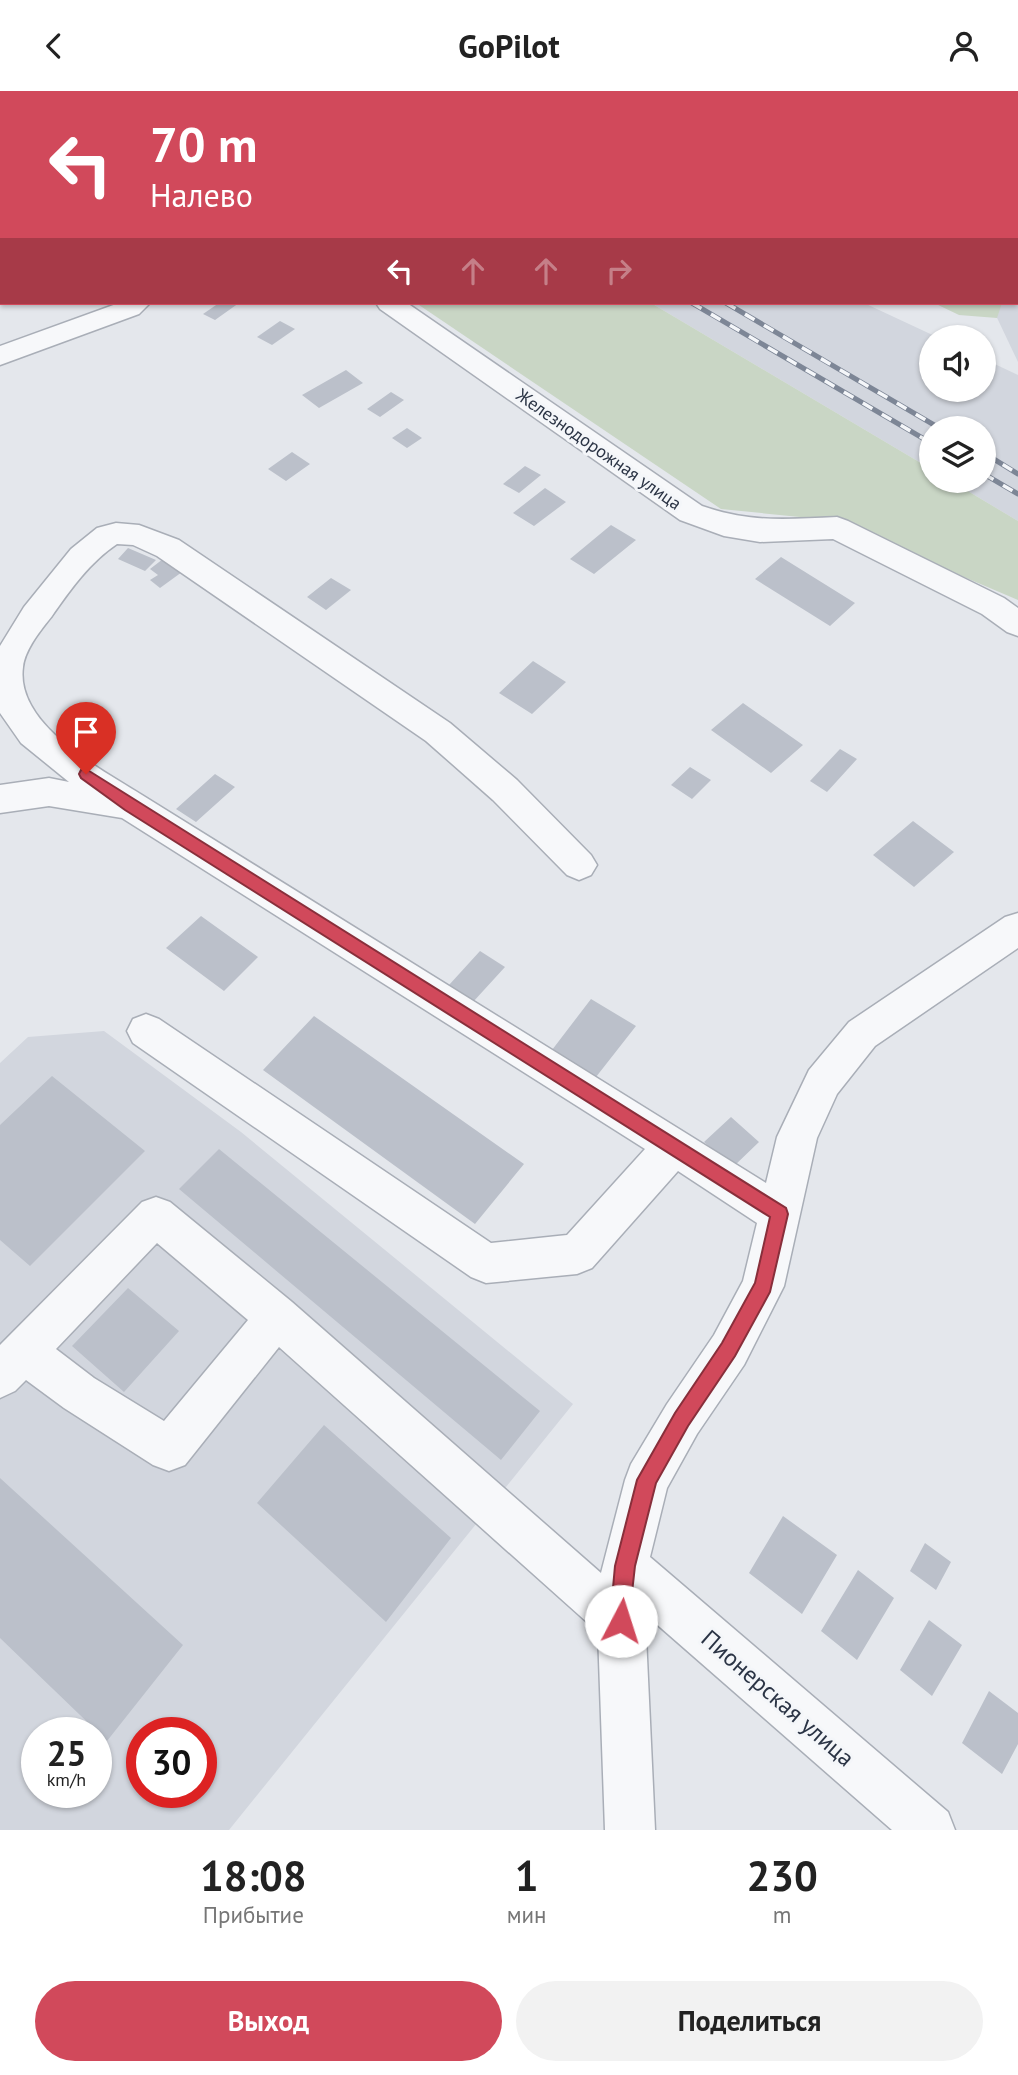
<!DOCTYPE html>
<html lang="ru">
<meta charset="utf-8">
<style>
:root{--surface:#fff;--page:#f2f2f2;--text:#222;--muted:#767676;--accent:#d1495b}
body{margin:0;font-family:"PT Sans",sans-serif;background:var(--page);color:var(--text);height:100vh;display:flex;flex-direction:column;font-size:26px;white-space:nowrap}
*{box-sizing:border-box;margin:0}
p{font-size:23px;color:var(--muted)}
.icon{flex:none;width:38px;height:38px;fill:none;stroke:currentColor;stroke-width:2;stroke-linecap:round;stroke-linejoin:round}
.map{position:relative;height:1739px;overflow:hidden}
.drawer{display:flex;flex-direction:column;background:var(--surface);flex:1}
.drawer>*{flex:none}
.hud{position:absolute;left:0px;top:0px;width:1018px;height:214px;box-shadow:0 2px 5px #0004;background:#d1495b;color:#fff;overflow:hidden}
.fabs{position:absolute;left:919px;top:234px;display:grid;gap:14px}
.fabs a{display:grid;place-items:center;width:77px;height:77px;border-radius:50%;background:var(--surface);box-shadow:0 2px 5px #0004;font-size:35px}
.speed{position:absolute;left:21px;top:1626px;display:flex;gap:14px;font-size:35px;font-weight:700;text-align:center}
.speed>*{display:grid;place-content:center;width:91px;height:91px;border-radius:50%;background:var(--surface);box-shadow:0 2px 5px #0004;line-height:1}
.speed small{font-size:18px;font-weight:400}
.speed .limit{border:10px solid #d22;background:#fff;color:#111}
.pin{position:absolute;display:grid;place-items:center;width:60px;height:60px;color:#fff;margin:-72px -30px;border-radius:50% 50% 50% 0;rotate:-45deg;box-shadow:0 0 7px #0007}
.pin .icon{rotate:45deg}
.me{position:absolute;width:77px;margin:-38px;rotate:5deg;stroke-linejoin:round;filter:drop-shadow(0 0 5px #0008)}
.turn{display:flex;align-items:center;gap:24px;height:147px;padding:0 35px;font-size:32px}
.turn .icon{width:91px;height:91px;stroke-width:2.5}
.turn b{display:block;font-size:49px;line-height:60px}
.lanes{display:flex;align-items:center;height:66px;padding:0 35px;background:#0003;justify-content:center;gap:35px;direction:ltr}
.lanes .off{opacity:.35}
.eta{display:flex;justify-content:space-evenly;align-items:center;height:119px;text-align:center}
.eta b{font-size:42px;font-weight:700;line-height:49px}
.primary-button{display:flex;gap:14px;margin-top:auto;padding:14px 35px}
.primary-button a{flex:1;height:80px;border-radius:42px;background:var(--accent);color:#fff;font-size:28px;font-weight:700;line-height:80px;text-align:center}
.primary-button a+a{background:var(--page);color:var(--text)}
header{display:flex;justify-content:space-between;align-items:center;height:91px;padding:0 35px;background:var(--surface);font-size:32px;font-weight:700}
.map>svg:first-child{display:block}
.built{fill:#d2d6de;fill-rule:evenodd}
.green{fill:#c9d6c5}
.building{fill:#bbc0ca}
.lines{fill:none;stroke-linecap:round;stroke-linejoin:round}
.minor-casing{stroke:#a9aeb7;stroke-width:3}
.minor{fill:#f7f8fa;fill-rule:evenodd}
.rail-casing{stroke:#7d8696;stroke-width:5}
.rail{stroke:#f4f6f9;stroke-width:3.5;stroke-dasharray:11;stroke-linecap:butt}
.route{fill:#d1495b;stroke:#882f3b;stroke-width:2}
.labels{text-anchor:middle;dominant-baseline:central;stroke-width:6;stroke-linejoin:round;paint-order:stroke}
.far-street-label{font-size:18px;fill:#2b3445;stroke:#f4f6f9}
.near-street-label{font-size:24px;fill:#2b3445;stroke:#f4f6f9}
</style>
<header><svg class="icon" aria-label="back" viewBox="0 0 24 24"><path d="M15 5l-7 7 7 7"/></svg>GoPilot<svg class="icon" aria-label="person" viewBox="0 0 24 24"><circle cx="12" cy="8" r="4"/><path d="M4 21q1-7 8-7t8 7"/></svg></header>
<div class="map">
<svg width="1018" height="1739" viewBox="0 0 1018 1739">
<rect width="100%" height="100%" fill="#e4e7ec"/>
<!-- built -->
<path class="built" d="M853 0H1018V271L990 212H1017V2Z
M651 212H864L939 247H931V299H984V268L1018 284V430L951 390H984V338H931V378Z
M104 940 241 1041 573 1313 229 1739H0V972L28 946ZM37 1642H96V1701H37ZM142 1642H201V1701H142Z"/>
<!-- green -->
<path class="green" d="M0 0H295L298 2H2L0 128Z
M479 0H805L812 2H484Z
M416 212H651L931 378V390H951L1018 430V509L830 429 721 418Z
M934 212H1002L997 227 959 224Z"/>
<!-- building -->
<path class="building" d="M219 212H239L215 229 203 223Z
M280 230 295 238 272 254 257 246Z
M346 279 363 292 319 317 302 304Z
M391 301 404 309 380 326 367 318Z
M407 337 422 347 407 357 392 347Z
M292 361 310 373 286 390 268 378Z
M525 375 541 384 519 402 503 393Z
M545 397 566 411 534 435 513 422Z
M611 434 636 449 594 483 570 468Z
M128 457 156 469 145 480 118 468Z
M781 466 855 512 830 535 755 488Z
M163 468 182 481 160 497 150 489 158 484 150 478Z
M331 487 351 499 326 519 307 506Z
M533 570 566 591 532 623 499 602Z
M743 612 803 654 771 682 711 639Z
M840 658 857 668 827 701 810 690Z
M690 676 711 689 692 708 671 694Z
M215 683 235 696 196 731 176 718Z
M913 730 954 761 914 796 873 764Z
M201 825 258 866 224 900 166 857Z
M480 860 505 876 473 911 449 894Z
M591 908 636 935 596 986 552 959Z
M314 925 524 1073 475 1133 263 979Z
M52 985 145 1060 30 1175 0 1149V1034Z
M731 1026 759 1051 733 1076 704 1051Z
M219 1058 540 1320 501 1369 179 1098Z
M128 1197 179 1240 124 1301 72 1255Z
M324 1334 451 1447 386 1531 257 1412Z
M0 1387 183 1554 107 1650 0 1547Z
M783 1425 837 1464 802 1523 749 1482Z
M925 1452 951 1471 936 1499 910 1480Z
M858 1479 894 1507 857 1569 821 1540Z
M929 1529 962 1554 932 1605 900 1579Z
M989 1600 1018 1622V1653L1002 1683 962 1652Z"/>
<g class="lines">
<defs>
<path id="minor" d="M63 0H87L89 2H65Z
M119 212H150L139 223 0 274V255Z
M376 212H407L702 415C751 432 786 428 837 426L848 430 1004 507 1018 517V545L1007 541 982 523 833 448 760 451 724 445 680 429 380 218Z
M116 432 139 434 179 449 450 632 517 689 591 764 597 774 591 784 579 789 567 784 493 709 426 650 157 465 133 454 117 453C90 471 70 499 52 525 41 539 25 558 23 576 15 634 101 678 142 704L766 1092 777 1046 809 979 849 931 1005 826 1018 822V857L875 955 837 1003 817 1047 784 1195 744 1274 697 1343 667 1397 650 1466 948 1721 955 1739H892L645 1523 655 1739H605L598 1541 279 1256 185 1374 169 1380 153 1374 64 1317 26 1289 15 1300 0 1307V1254L142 1111 156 1106 170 1111 292 1211 601 1482 625 1389 631 1373 667 1313 714 1244 743 1190 757 1132 678 1080 592 1177 577 1183 486 1192 471 1186 133 952 127 940 133 928 146 923 159 928 491 1152 567 1144 645 1058 122 727 49 715 0 722V694L49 687 69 691 21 652 0 622V555L24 516 71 458 97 437ZM157 1152 248 1229 164 1330 94 1287 56 1258Z"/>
</defs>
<!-- minor casing -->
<use href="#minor" class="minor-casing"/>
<!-- minor -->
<use href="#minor" class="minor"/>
<defs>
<path id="rail" d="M332 0 335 2
M371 0 374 2
M692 212 931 352
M726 212 941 338
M984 362 1018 383
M984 383 1018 403"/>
</defs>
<!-- rail casing -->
<use href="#rail" class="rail-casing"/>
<!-- rail -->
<use href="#rail" class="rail"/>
</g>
<!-- route -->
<path class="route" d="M86 678 786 1117 788 1123 770 1201 735 1265 688 1335 656 1392 635 1475 628 1537 621 1540 613 1537 610 1530 615 1475 637 1389 675 1322 722 1252 755 1192 770 1126 125 719 81 687 79 683 81 679Z"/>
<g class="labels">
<!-- far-street labels -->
<g class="far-street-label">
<text transform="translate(599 358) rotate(35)">Железнодорожная улица</text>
</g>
<!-- near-street labels -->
<g class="near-street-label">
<text transform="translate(778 1607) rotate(41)">Пионерская улица</text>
</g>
</g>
</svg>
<div class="fabs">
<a><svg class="icon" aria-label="sound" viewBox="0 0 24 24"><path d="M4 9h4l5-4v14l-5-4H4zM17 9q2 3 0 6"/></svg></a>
<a><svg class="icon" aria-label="layers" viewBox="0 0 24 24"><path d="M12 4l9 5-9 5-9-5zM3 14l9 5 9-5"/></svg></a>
</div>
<div class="speed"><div>25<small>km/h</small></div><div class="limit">30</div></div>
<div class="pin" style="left:86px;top:683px;background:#d93025"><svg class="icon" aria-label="arrive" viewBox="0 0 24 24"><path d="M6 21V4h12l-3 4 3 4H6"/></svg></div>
<svg class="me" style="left:621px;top:1530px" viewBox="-20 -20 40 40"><circle r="19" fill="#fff"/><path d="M0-13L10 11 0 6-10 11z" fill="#d1495b"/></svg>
<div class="hud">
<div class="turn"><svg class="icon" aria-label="left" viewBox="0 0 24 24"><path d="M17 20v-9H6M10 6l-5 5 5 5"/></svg><div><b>70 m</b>Налево</div></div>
<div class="lanes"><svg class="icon" aria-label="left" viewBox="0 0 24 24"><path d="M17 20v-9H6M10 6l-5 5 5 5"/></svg><svg class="icon off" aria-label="ahead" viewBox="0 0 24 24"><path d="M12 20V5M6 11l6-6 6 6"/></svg><svg class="icon off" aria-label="ahead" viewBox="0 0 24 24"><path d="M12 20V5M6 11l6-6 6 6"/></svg><svg class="icon off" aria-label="right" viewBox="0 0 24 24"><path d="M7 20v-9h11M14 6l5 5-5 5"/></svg></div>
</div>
</div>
<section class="drawer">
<div class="eta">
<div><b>18:08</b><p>Прибытие</p></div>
<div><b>1</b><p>мин</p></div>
<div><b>230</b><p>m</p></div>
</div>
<div class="primary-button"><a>Выход</a><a>Поделиться</a></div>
</section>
